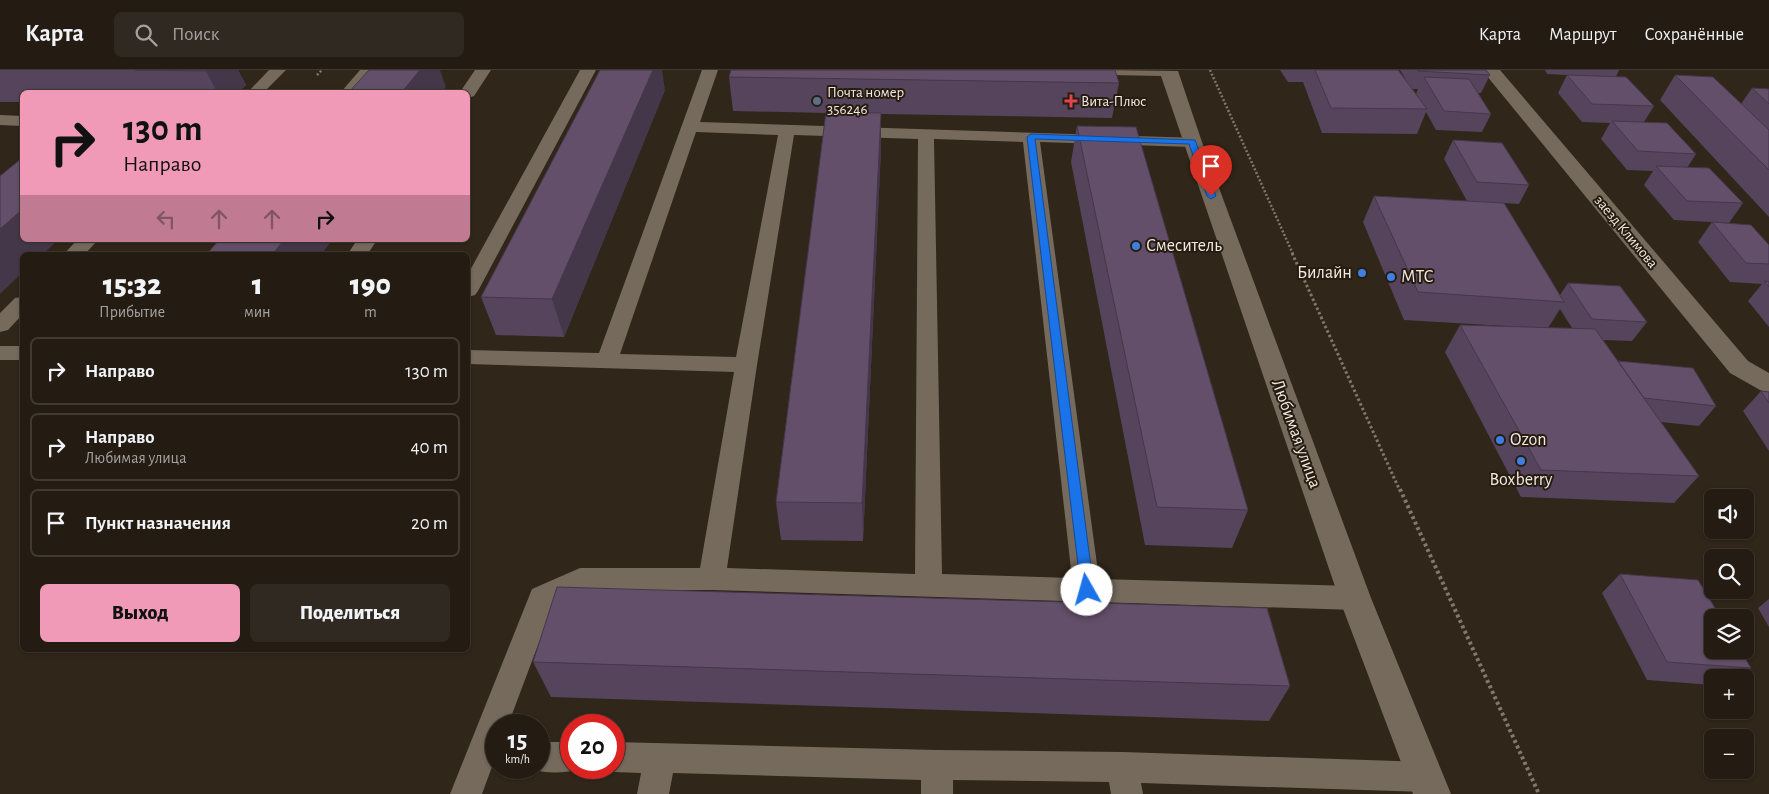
<!DOCTYPE html>
<html lang="ru">
<meta charset="utf-8">
<style>
:root{--surface:#241c13;--page:#302921;--text:#f1f3f6;--muted:#a3a1a0;--line:#413a33;--accent:#f09ab7}
body{margin:0;font-family:"Alegreya Sans",sans-serif;background:var(--page);color:var(--text);height:100vh;display:flex;flex-direction:column;font-size:19px;white-space:nowrap}
*{box-sizing:border-box;margin:0}
p{font-size:16px;color:var(--muted)}
.icon{flex:none;width:28px;height:28px;fill:none;stroke:currentColor;stroke-width:2;stroke-linecap:round;stroke-linejoin:round}
.map{position:relative;flex:1;overflow:hidden}
.side{position:absolute;left:20px;top:182px;width:450px;height:400px;display:flex;flex-direction:column;background:var(--surface);border-radius:8px;box-shadow:0 1px 4px #0004,0 0 0 1px var(--line)}
.side>*{flex:none}
.banner{position:absolute;left:20px;top:20px;width:450px;height:152px;border-radius:8px;box-shadow:0 1px 4px #0004,0 0 0 1px var(--line);background:#f09ab7;color:#111;overflow:hidden}
.controls{position:absolute;left:1704px;top:419px;display:grid;gap:10px}
.controls a{display:grid;place-items:center;width:50px;height:50px;border-radius:8px;background:var(--surface);box-shadow:0 1px 4px #0004,0 0 0 1px var(--line);font-size:25px}
.speed{position:absolute;left:485px;top:644px;display:flex;gap:10px;font-size:25px;font-weight:700;text-align:center}
.speed>*{display:grid;place-content:center;width:65px;height:65px;border-radius:50%;background:var(--surface);box-shadow:0 1px 4px #0004,0 0 0 1px var(--line);line-height:1}
.speed small{font-size:12px;font-weight:400}
.speed .limit{border:8px solid #d22;background:#fff;color:#111}
.pin{position:absolute;display:grid;place-items:center;width:42px;height:42px;color:#fff;margin:-51px -21px;border-radius:50% 50% 50% 0;rotate:-45deg;box-shadow:0 0 5px #0007}
.pin .icon{rotate:45deg}
.me{position:absolute;width:55px;margin:-28px;rotate:353deg;stroke-linejoin:round;filter:drop-shadow(0 0 4px #0008)}
.turn{display:flex;align-items:center;gap:18px;height:105px;padding:0 20px;font-size:22px}
.turn .icon{width:65px;height:65px;stroke-width:2.5}
.turn b{display:block;font-size:35px;line-height:42px}
.lanes{display:flex;align-items:center;height:48px;padding:0 20px;background:#0003;justify-content:center;gap:25px;direction:ltr}
.lanes .off{opacity:.35}
.eta{display:flex;justify-content:space-evenly;align-items:center;height:85px;text-align:center}
.eta b{font-size:30px;font-weight:800;line-height:35px}
.action{display:flex;gap:10px;margin-top:auto;padding:10px 20px}
.action a{flex:1;height:58px;border-radius:8px;background:var(--accent);color:#111;font-size:20px;font-weight:800;line-height:58px;text-align:center}
.action a+a{background:var(--page);color:var(--text)}
ul{padding:0;list-style:none}
li{display:flex;align-items:center;gap:15px;height:68px;margin:0 10px 8px;padding:0 10px;border:2px solid var(--line);border-radius:8px}
li div{flex:1}
li b{display:block;font-size:19px}
li em{font-style:normal}
header{display:flex;align-items:center;gap:30px;box-sizing:border-box;height:70px;padding:0 25px;background:var(--surface);border-bottom:1px solid var(--line)}
header strong{font-size:24px}
nav{display:flex;gap:28px;margin-inline-start:auto;font-size:18px}
.search{width:350px;height:45px;background:var(--page);display:flex;align-items:center;gap:12px;box-sizing:border-box;padding:0 18px;border-radius:8px;color:var(--muted);font-size:19px}
.map>svg:first-child{display:block}
.lines{fill:none;stroke-linecap:round;stroke-linejoin:round}
.path-far2{stroke:#81786d;stroke-width:2.5;stroke-dasharray:2 2;stroke-linecap:butt}
.path-far1{stroke:#81786d;stroke-width:3;stroke-dasharray:2.5 2.5;stroke-linecap:butt}
.path{stroke:#81786d;stroke-width:4;stroke-dasharray:3 3;stroke-linecap:butt}
.service{fill:#756a5c;fill-rule:evenodd}
.minor{fill:#756a5c;fill-rule:evenodd}
.wall{fill:#55445b;fill-rule:evenodd}
.shaded-wall{fill:#45374a}
.building{fill:#634f6a;stroke:#45374a}
.route{fill:#1a73e8;stroke:#114b97}
.service-dot{fill:#5c6f8a;stroke:#261c10;stroke-width:2}
.health-dot{fill:#e0444e;stroke:#261c10;stroke-width:2}
.shop-dot{fill:#3f7fe0;stroke:#261c10;stroke-width:2}
.labels{text-anchor:middle;dominant-baseline:central;stroke-width:4;stroke-linejoin:round;paint-order:stroke}
.far-poi-label{font-size:15px;fill:#f0e9e1;stroke:#261c10;text-anchor:start}
.far-street-label{font-size:15px;fill:#f0e9e1;stroke:#261c10}
.poi-label{font-size:18px;fill:#f0e9e1;stroke:#261c10;text-anchor:start}
.street-label{font-size:18px;fill:#f0e9e1;stroke:#261c10}
</style>
<header>
<strong>Карта</strong>
<div class="search"><svg class="icon" aria-label="search" viewBox="0 0 24 24"><circle cx="10" cy="10" r="6"/><path d="M15 15l6 6"/></svg>Поиск</div>
<nav><a>Карта</a><a>Маршрут</a><a>Сохранённые</a></nav>
</header>
<div class="map">
<svg width="1769" height="724" viewBox="0 0 1769 724">
<rect width="100%" height="100%" fill="#302619"/>
<g class="lines">
<!-- path-far2 -->
<path class="path-far2" d="M1210 0 1293 184
M317 5 322 0"/>
<!-- path-far1 -->
<path class="path-far1" d="M1292 183 1400 421"/>
<!-- path -->
<path class="path" d="M1400 419 1539 724"/>
<!-- service -->
<path class="service" d="M269 0H286L264 22H248Z
M360 0H376L357 22H341Z
M475 0H491L474 26 468 28V22H460Z
M580 0H596L478 221 475 225 468 227V204Z
M702 0H718L700 52 1198 68 1200 72 1198 76 1192 77 1040 72 1099 509 1355 516 1365 520 1369 528 1365 536 1355 540 712 520H583L553 535 508 655H496V686L482 724H450L532 519 580 498H700L734 302 468 294V280L599 283ZM696 62 778 65 736 287 620 284ZM794 65 918 69 915 504 727 498 757 295ZM934 69 1023 72 1072 508 942 504Z
M0 45 22 46V56L0 55Z
M77 170H98L84 185H63Z
M357 170H377L367 185H347Z
M22 227V245L8 260 0 262V243L15 228Z
M0 276H22V290H0Z
M539 672H571V698H582C565 704 545 704 528 698H539Z
M614 672 937 680 1123 682 1426 692 1437 696 1442 707 1437 718 1426 722 1141 713 1143 724H1111L1109 712 953 710V724H921V710L673 703 669 724H637L641 703 614 702 603 698H614Z"/>
<!-- minor -->
<path class="minor" d="M1101 0 1178 1 1202 72 1371 528 1451 724H1413L1339 528 1161 6 1110 5 1104 4Z
M1482 0H1500L1748 291 1769 303V323L1760 320 1730 303Z"/>
</g>
<!-- wall -->
<path class="wall" d="M0 0H238L246 15 238 22H22V32H0Z
M1280 0H1398L1406 10 1400 0H1486L1490 5 1481 23H1478L1491 44 1482 62 1436 60 1426 42 1417 64 1322 63 1303 12H1288ZM1413 19H1418L1416 24Z
M1545 0H1619L1616 7 1654 36 1644 52 1696 84 1687 98 1743 133 1729 153 1674 150 1644 115 1653 101 1627 100 1601 69 1610 53 1582 52 1558 23 1567 5 1547 4Z
M1675 5 1741 34 1752 18 1769 19V147L1660 30Z
M729 7 1119 13 1112 48 881 44V78L863 471 781 470 776 432 826 43 733 41Z
M665 20 564 267 496 265 481 227Z
M1077 56 1248 440 1232 478 1145 475 1071 92Z
M1453 70 1529 115 1519 134 1504 133 1560 225 1568 213 1647 252 1632 271 1603 270 1618 291 1716 336 1699 356 1661 352 1699 406 1674 433 1521 427 1445 282 1460 255 1506 256 1404 250 1363 152 1374 126 1467 131 1444 89ZM1560 239 1572 258H1548Z
M1712 152 1769 175V257L1748 231 1762 214 1730 212 1698 172Z
M1761 321 1769 322V381L1743 341Z
M1620 504 1751 598 1740 608H1712V615L1647 610 1602 523Z
M1769 529V557L1758 538Z
M533 592 1290 616 1269 651 551 627Z"/>
<!-- shaded-wall -->
<path class="shaded-wall" d="M207 0H238L246 15 238 22H217L206 1Z
M420 0H440L446 17 441 22H402Z
M653 0H662L665 20 564 267 552 229Z
M881 43V78L863 471 862 433Z
M22 140V170H58L42 185H22V203L0 224V159Z
M284 170H332L321 185H272Z"/>
<!-- building -->
<path class="building" d="M135 0H207L206 1Z
M369 0H420L402 22H349Z
M600 0H653L552 229 481 227Z
M731 0H1115L1119 13 729 7Z
M1315 0H1398L1427 39 1331 38Z
M1417 0H1486L1490 5 1418 1Z
M1567 5 1626 7 1654 36 1592 34Z
M1675 5 1713 7 1769 60V100Z
M1424 7 1469 9 1491 44 1444 41Z
M1752 18 1769 19V34Z
M826 42 881 43 862 433 776 432Z
M1612 51 1667 53 1696 84 1638 81Z
M1077 56 1136 57 1248 440 1157 437Z
M1453 70 1502 73 1529 115 1477 112Z
M22 88V140L0 159V106Z
M1656 96 1709 98 1743 133 1687 131Z
M1374 126 1504 133 1564 232 1418 222Z
M1712 152 1751 155 1769 175V194L1746 193Z
M219 170H284L272 185H206Z
M1764 211 1769 212V217Z
M1568 213 1620 216 1647 252 1592 249Z
M1460 255 1595 259 1699 406 1541 400Z
M1618 291 1693 298 1716 336 1644 328Z
M1761 321 1769 322V333Z
M1620 504 1698 510 1721 548H1712V580H1740L1751 598 1667 592Z
M557 517 1267 538 1290 616 533 592Z"/>
<!-- route -->
<path class="route" d="M1031 64 1195 70 1216 126 1211 129 1207 126 1189 74 1035 69 1094 520 1092 523 1087 525 1083 523 1081 520 1027 67Z"/>
<!-- markers -->
<circle class="service-dot" cx="817" cy="31" r="5"/>
<path class="health-dot" d="M1068.5 23.5h5v5h5v5h-5v5h-5v-5h-5v-5h5z"/>
<g class="shop-dot">
<circle cx="1136" cy="176" r="5"/>
<circle cx="1362" cy="203" r="5"/>
<circle cx="1391" cy="207" r="5"/>
<circle cx="1500" cy="370" r="5"/>
<circle cx="1521" cy="391" r="5"/>
</g>
<g class="labels">
<!-- far-poi labels -->
<g class="far-poi-label">
<text x="827" y="22">Почта номер<tspan x="827" dy="17">356246</tspan></text>
<text x="1081" y="31">Вита-Плюс</text>
</g>
<!-- far-street labels -->
<g class="far-street-label">
<text transform="translate(1626 162) rotate(50)">заезд Климова</text>
</g>
<!-- poi labels -->
<g class="poi-label">
<text x="1146" y="176">Смеситель</text>
<text x="1352" y="203" text-anchor="end">Билайн</text>
<text x="1401" y="207">МТС</text>
<text x="1510" y="370">Ozon</text>
<text x="1521" y="410" text-anchor="middle">Boxberry</text>
</g>
<!-- street labels -->
<g class="street-label">
<text transform="translate(1296 364) rotate(70)">Любимая улица</text>
</g>
</g>
</svg>
<div class="controls">
<a><svg class="icon" aria-label="sound" viewBox="0 0 24 24"><path d="M4 9h4l5-4v14l-5-4H4zM17 9q2 3 0 6"/></svg></a>
<a><svg class="icon" aria-label="search" viewBox="0 0 24 24"><circle cx="10" cy="10" r="6"/><path d="M15 15l6 6"/></svg></a>
<a><svg class="icon" aria-label="layers" viewBox="0 0 24 24"><path d="M12 4l9 5-9 5-9-5zM3 14l9 5 9-5"/></svg></a>
<a>+</a>
<a>−</a>
</div>
<div class="speed"><div>15<small>km/h</small></div><div class="limit">20</div></div>
<div class="pin" style="left:1211px;top:126px;background:#d93025"><svg class="icon" aria-label="arrive" viewBox="0 0 24 24"><path d="M6 21V4h12l-3 4 3 4H6"/></svg></div>
<svg class="me" style="left:1087px;top:520px" viewBox="-20 -20 40 40"><circle r="19" fill="#fff"/><path d="M0-13L10 11 0 6-10 11z" fill="#1a73e8"/></svg>
<div class="banner">
<div class="turn"><svg class="icon" aria-label="right" viewBox="0 0 24 24"><path d="M7 20v-9h11M14 6l5 5-5 5"/></svg><div><b>130 m</b>Направо</div></div>
<div class="lanes"><svg class="icon off" aria-label="left" viewBox="0 0 24 24"><path d="M17 20v-9H6M10 6l-5 5 5 5"/></svg><svg class="icon off" aria-label="ahead" viewBox="0 0 24 24"><path d="M12 20V5M6 11l6-6 6 6"/></svg><svg class="icon off" aria-label="ahead" viewBox="0 0 24 24"><path d="M12 20V5M6 11l6-6 6 6"/></svg><svg class="icon" aria-label="right" viewBox="0 0 24 24"><path d="M7 20v-9h11M14 6l5 5-5 5"/></svg></div>
</div>
<section class="side">
<div class="eta">
<div><b>15:32</b><p>Прибытие</p></div>
<div><b>1</b><p>мин</p></div>
<div><b>190</b><p>m</p></div>
</div>
<ul>
<li><svg class="icon" aria-label="right" viewBox="0 0 24 24"><path d="M7 20v-9h11M14 6l5 5-5 5"/></svg><div><b>Направо</b></div><em>130 m</em></li>
<li><svg class="icon" aria-label="right" viewBox="0 0 24 24"><path d="M7 20v-9h11M14 6l5 5-5 5"/></svg><div><b>Направо</b><p>Любимая улица</p></div><em>40 m</em></li>
<li><svg class="icon" aria-label="arrive" viewBox="0 0 24 24"><path d="M6 21V4h12l-3 4 3 4H6"/></svg><div><b>Пункт назначения</b></div><em>20 m</em></li>
</ul>
<div class="action"><a>Выход</a><a>Поделиться</a></div>
</section>
</div>
